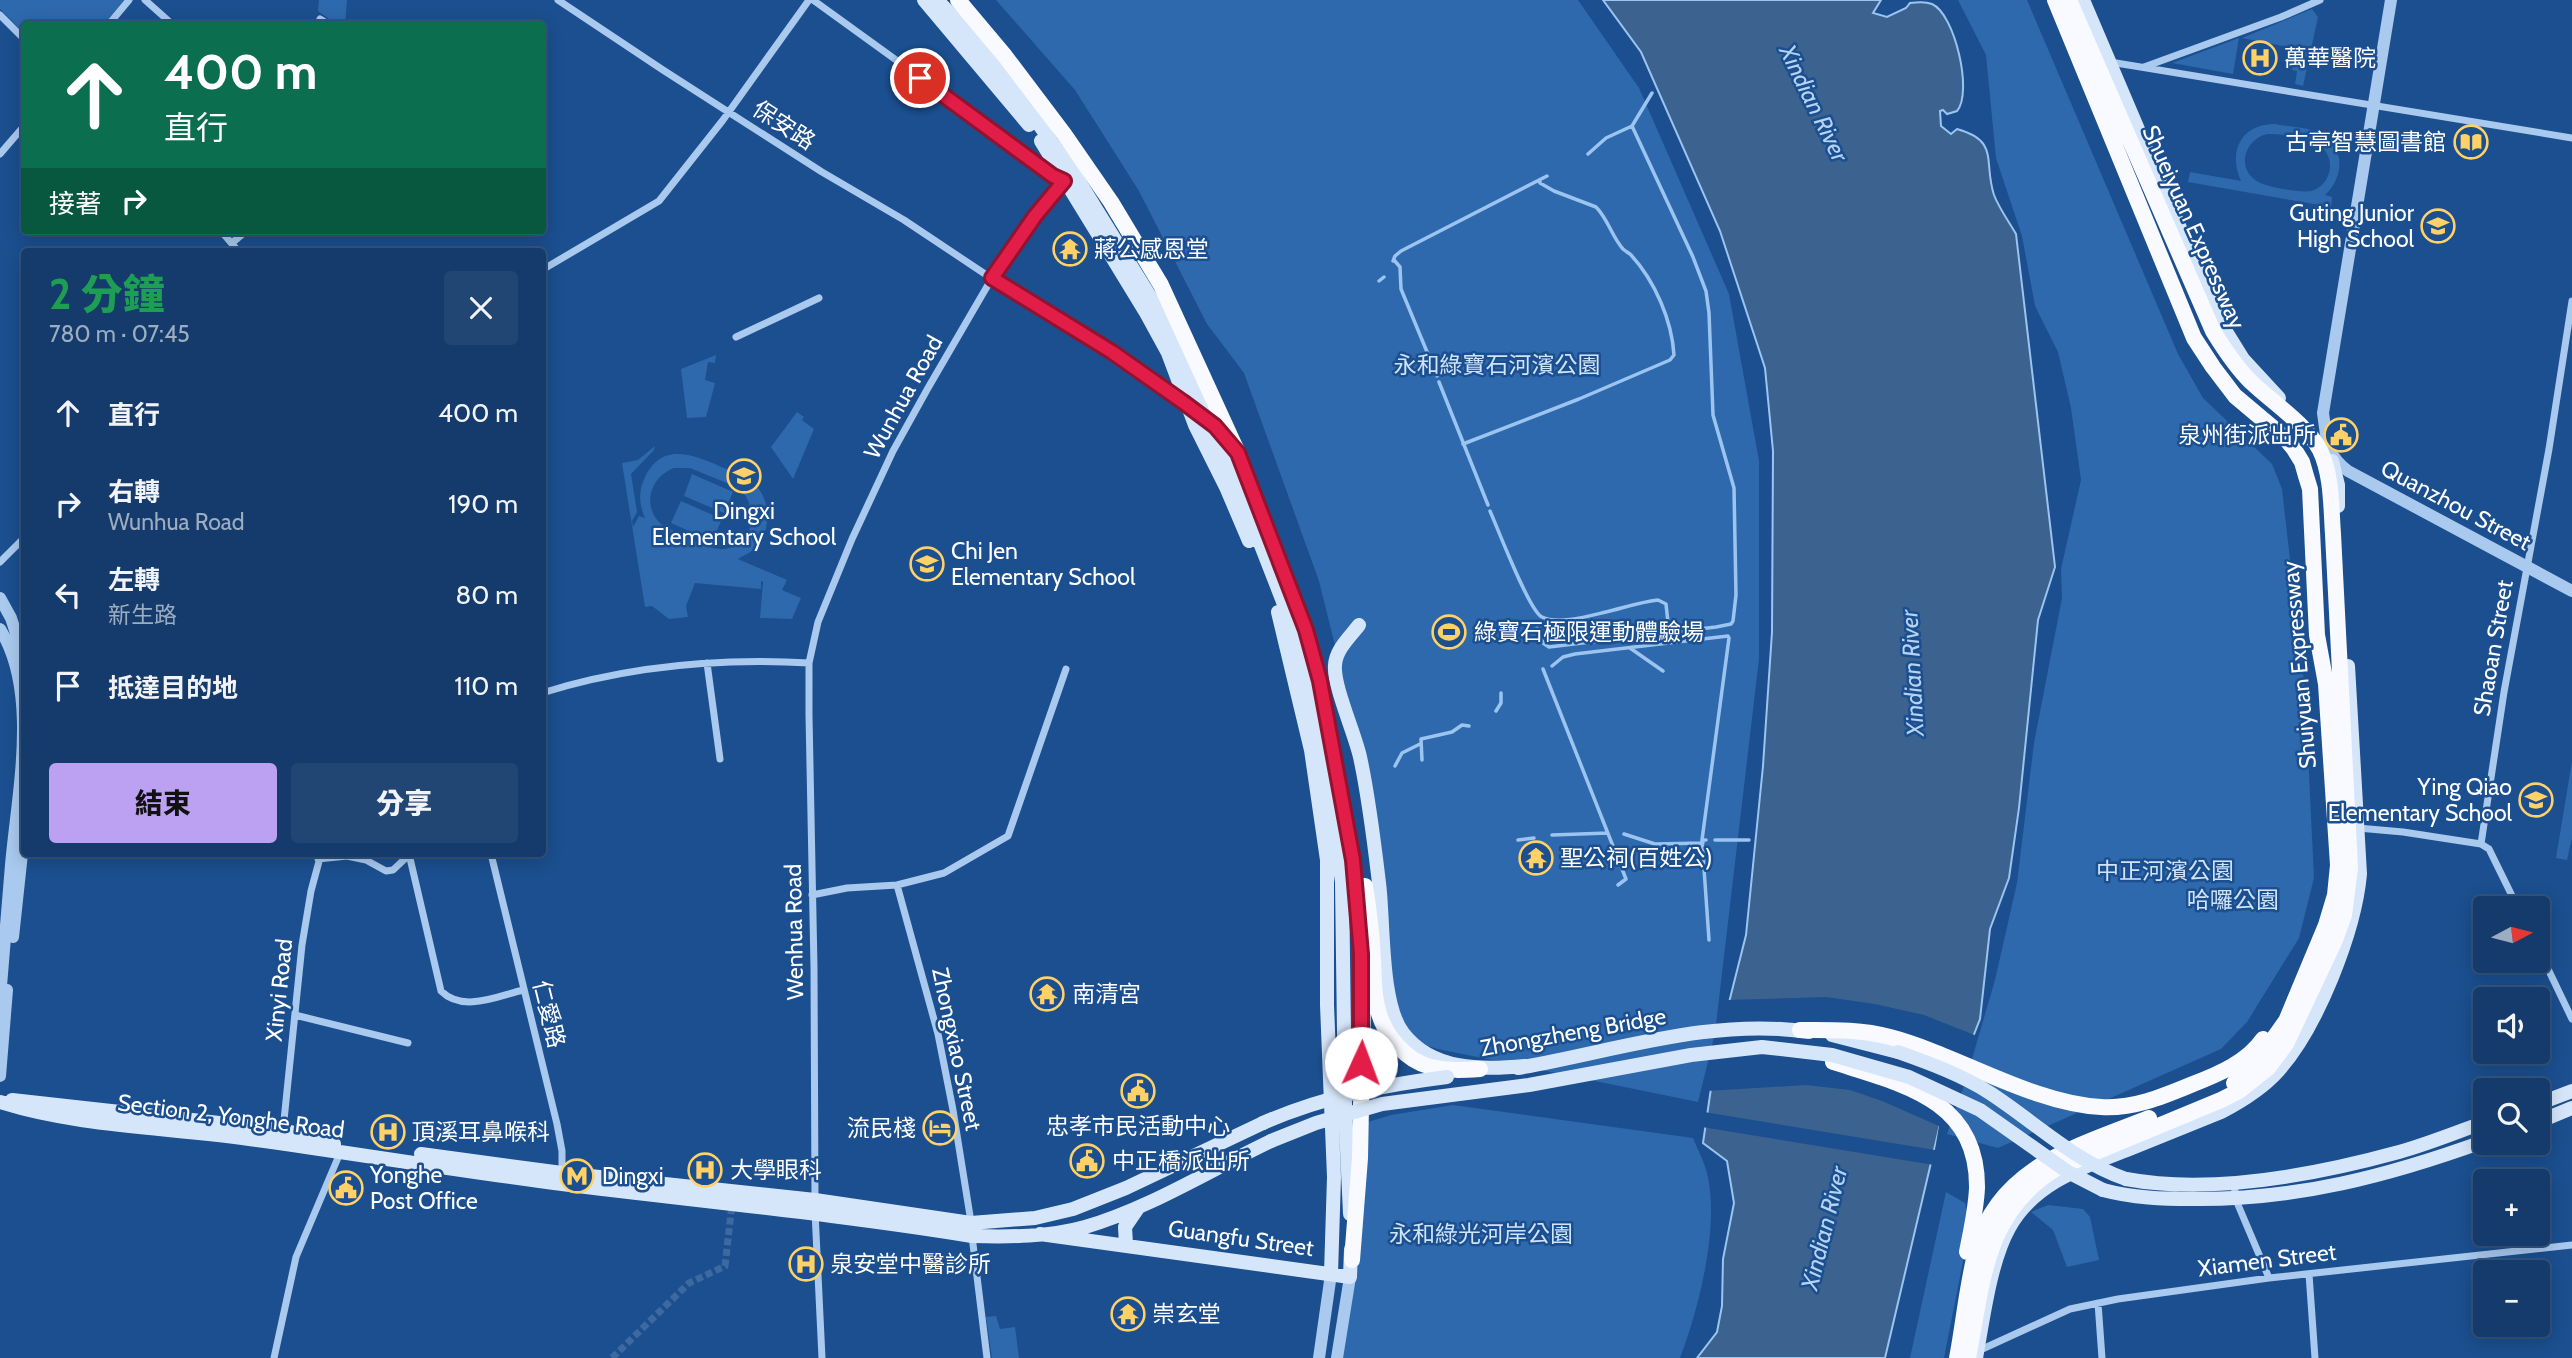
<!DOCTYPE html>
<html lang="zh-TW">
<meta charset="utf-8">
<style>
:root{--surface:#143b6b;--page:#214673;--text:#f1f3f6;--muted:#9dadc1;--line:#33557e;--accent:#bca0f2}
body{margin:0;font-family:Cabin,"Noto Sans TC",sans-serif;background:var(--page);color:var(--text);height:100vh;display:flex;flex-direction:column;font-size:26px;white-space:nowrap}
*{box-sizing:border-box;margin:0}
p{font-size:23px;color:var(--muted)}
.icon{flex:none;width:38px;height:38px;fill:none;stroke:currentColor;stroke-width:2;stroke-linecap:round;stroke-linejoin:round}
.map{position:relative;flex:1;overflow:hidden}
.details{position:absolute;left:21px;top:248px;width:525px;height:609px;display:flex;flex-direction:column;background:var(--surface);border-radius:7px;box-shadow:0 4px 18px #0003,0 0 0 2px var(--line)}
.details>*{flex:none}
.hud{position:absolute;left:21px;top:21px;width:525px;height:214px;border-radius:7px;box-shadow:0 4px 18px #0003,0 0 0 2px var(--line);background:#0b6e4f;color:#fff;overflow:hidden}
.needle{width:46px;rotate:83deg}
.tools{position:absolute;left:2473px;top:896px;display:grid;gap:14px}
.tools a{display:grid;place-items:center;width:77px;height:77px;border-radius:7px;background:var(--surface);box-shadow:0 4px 18px #0003,0 0 0 2px var(--line);font-size:35px}
.pin{position:absolute;display:grid;place-items:center;width:60px;height:60px;color:#fff;margin:-30px;border:4px solid #fff;border-radius:50%;box-shadow:0 2px 7px #0007}
.me{position:absolute;width:77px;margin:-38px;rotate:2deg;stroke-linejoin:round;filter:drop-shadow(0 0 5px #0008)}
.turn{display:flex;align-items:center;gap:24px;height:147px;padding:0 28px;font-size:32px}
.turn .icon{width:91px;height:91px;stroke-width:2.5}
.turn b{display:block;font-size:49px;line-height:60px}
.then{display:flex;align-items:center;height:66px;padding:0 28px;background:#0003;gap:14px;font-size:26px}
.round{display:grid;place-items:center;flex:none;width:74px;height:74px;border-radius:7px;background:var(--page)}
.head{display:flex;align-items:center;justify-content:space-between;height:119px;padding:0 28px}
h1{font-size:42px;font-weight:800;line-height:52px;color:#1e9e55}
.primary-button{display:flex;gap:14px;margin-top:auto;padding:14px 28px}
.primary-button a{flex:1;height:80px;border-radius:7px;background:var(--accent);color:#111;font-size:28px;font-weight:800;line-height:80px;text-align:center}
.primary-button a+a{background:var(--page);color:var(--text)}
ul{padding:0;list-style:none}
li{display:flex;align-items:center;gap:21px;height:91px;padding:0 28px}
li div{flex:1}
li b{display:block;font-size:26px}
li em{font-style:normal}
.map>svg:first-child{display:block}
.green{fill:#2e69ad;fill-rule:evenodd}
.water{fill:#3c6290;stroke:#9cc4f0;stroke-width:2}
.pier{fill:#1b4f8f}
.lines{fill:none;stroke-linecap:round;stroke-linejoin:round}
.stream{stroke:#9cc4f0;stroke-width:3.5}
.minor-tunnel{stroke:#3d69a0;stroke-width:7;stroke-dasharray:7 3.5;stroke-linecap:butt}
.minor{stroke:#a9c9ee;stroke-width:7}
.tertiary{stroke:#a9c9ee;stroke-width:12}
.secondary{stroke:#d6e6fa;stroke-width:14}
.trunk{stroke:#f8faff;stroke-width:16}
.secondary-bridge{stroke:#d6e6fa;stroke-width:14}
.trunk-bridge{stroke:#f8faff;stroke-width:16}
.route-casing{stroke:#92132f;stroke-width:18}
.route{stroke:#e11d48;stroke-width:12}
.labels{text-anchor:middle;dominant-baseline:central;stroke-width:5;stroke-linejoin:round;paint-order:stroke}
.poi-label{font-size:23px;fill:#fff;stroke:#1b4f8f;text-anchor:start}
.street-label{font-size:23px;fill:#fff;stroke:#1b4f8f}
.park-label{font-size:23px;fill:#cfe3fa;stroke:#1b4f8f}
.water-label{font-size:24px;font-style:italic;fill:#b5d3f5;stroke:#1b4f8f}
</style>
<div class="map">
<svg width="2572" height="1358" viewBox="0 0 2572 1358">
<rect width="100%" height="100%" fill="#1b4f8f"/>
<!-- green -->
<path class="green" d="M0 0H124L104 24H24V33L0 9Z
M319 0H347L345 24H336L318 11Z
M996 0H1578L1639 88 1729 294 1759 461V659L1715 1033 1698 1102 1438 1049 1391 1035 1355 726 1319 581 1244 373 1207 324 1139 191 1075 90Z
M1958 0H2027L2178 354 2203 398 2272 464 2282 489 2305 691 2314 878 2299 938 2247 1022 2221 1049 1998 1148 1947 1134 1965 1083 1995 980 2017 883 2034 743 2062 598 2061 569 2081 480 2071 408 2058 352 2035 306 2022 236 1996 158 1986 55Z
M2312 9 2318 17 2303 86 2295 84 2297 71 2292 70 2295 55 2293 48 2242 38Z
M2239 38 2233 74 2172 63Z
M2275 124C2289 127 2307 127 2320 133 2346 146 2344 178 2325 195L2332 197 2331 207 2188 182 2190 172 2241 181C2228 153 2240 124 2275 124ZM2267 134C2281 134 2308 136 2319 145 2337 157 2332 185 2311 191 2300 193 2262 187 2254 179 2236 164 2247 139 2267 134Z
M716 355 715 363 708 362 705 380 715 383 706 417 687 418 681 369Z
M797 412 804 417 802 420 814 429 793 479 771 447Z
M655 446 654 450 631 474 637 512 632 521 633 527 639 516 645 518C639 504 638 492 645 477 661 444 688 453 715 464 727 470 744 474 754 483 771 500 772 529 756 547 751 553 744 555 738 559L787 580 782 590 801 598 792 619 760 618 763 582 761 581V589L695 583 686 606 688 617 669 619 652 606 645 607 622 463 638 460ZM674 468H690L739 488C760 507 755 547 722 549 707 550 677 532 662 525 641 507 650 477 674 468Z
M692 474 733 492 724 513 684 496Z
M681 501 722 519 712 541 671 523Z
M2572 761V838L2567 860 2556 858Z
M1453 1105 1693 1138C1698 1150 1704 1161 1707 1173 1720 1226 1699 1308 1680 1358H1338L1368 1122 1391 1115Z
M1946 1192 1965 1203 1970 1226 1944 1358H1910Z
M2048 1205 2083 1209 2090 1217 2099 1260 2067 1267 2053 1230 2031 1212Z
M996 1316 1000 1329 1015 1327 1019 1358H992L986 1317Z"/>
<!-- water -->
<path class="water" d="M1603 0H1881L1873 13 1887 17 1906 8 1910 3C1917 2 1925 1 1932 4 1955 14 1973 93 1957 111L1947 114 1943 110 1940 111 1941 126 1951 134 1957 129C2000 141 1983 161 1994 195 1999 208 2009 222 2016 234L2055 567 2038 620 2019 808 2009 878 1990 929 1980 1019 1942 1116 1885 1358H1697L1717 1332 1722 1306 1723 1259 1734 1203 1727 1161 1703 1143 1716 1054 1746 935 1763 766 1772 632 1773 451 1765 368 1720 231 1641 52Z"/>
<!-- pier -->
<path class="pier" d="M1826 997 1875 1004 1924 1015 1977 1036 1945 1117 1934 1165 1702 1127 1704 1112 1935 1150 1939 1126 1882 1101 1850 1090 1806 1085 1707 1091 1713 1053 1726 1000Z"/>
<g class="lines">
<!-- stream -->
<path class="stream" d="M1588 154 1606 138 1632 126 1652 93
M1394 260 1400 267 1401 289 1437 376
M1393 261 1395 256 1401 251 1547 176
M1379 281 1384 277
M1439 382 1488 505
M1463 444 1579 399 1670 360 1674 355C1672 321 1655 281 1631 255 1629 253 1625 251 1623 249 1612 237 1608 219 1596 207L1554 191 1540 183V180
M1490 511C1498 529 1529 611 1542 617 1558 625 1589 616 1606 612 1623 608 1640 602 1658 600L1666 604 1669 632
M1537 628 1543 643 1549 647 1716 627 1731 624 1733 621 1736 595 1734 488 1713 415 1709 313 1706 291 1693 257 1632 126
M1630 648 1663 671
M1552 666 1563 657 1575 654 1728 636 1729 638 1702 840
M1543 669 1626 879 1618 885
M1496 711 1501 703V693
M1422 760 1421 739 1452 732 1462 725 1469 726
M1395 766 1402 753 1420 744
M1624 834 1655 844 1703 843
M1552 835 1608 833
M1518 840 1534 838
M1706 840H1702L1709 940
M1715 840H1749"/>
<!-- minor-tunnel -->
<path class="minor-tunnel" d="M612 1358 689 1283 725 1266 732 1204"/>
<!-- minor -->
<path class="minor" d="M145 0 172 24
M558 0 663 70 822 172 904 220 991 278
M813 0 1062 180
M0 15 24 39
M320 19 328 24
M109 24 129 0
M2110 62 2572 138
M2144 67 2281 17 2320 0
M0 154 24 126
M221 231 239 252
M232 243 246 231
M542 270 659 201 723 120 809 0
M736 337 819 298
M0 562 24 538
M707 663 720 759
M542 693C629 666 719 658 809 663
M2358 828 2403 832 2481 844
M409 854 441 991C463 1013 498 996 523 990
M491 854 557 1124 562 1151V1174
M318 859 347 856 366 860 386 871 393 870 410 854
M897 885 938 1034 953 1110 971 1222
M812 895 847 888 897 885 944 873 1008 836 1066 669
M2518 908 2489 849 2481 844 2504 692 2549 449 2572 301
M2538 948 2572 1019
M295 1015 408 1043
M283 1130 302 945 311 891 321 854
M2234 1184 2236 1200 2269 1278
M815 1200 814 967 809 715V663L818 622 852 539 893 451 928 388 992 278 1036 216 1066 181
M815 1212 822 1358
M972 1236 987 1358
M2309 1274 2315 1358
M2098 1303 2102 1358
M1978 1351 2070 1309 2118 1299 2269 1278 2572 1245
M274 1358 296 1257 340 1153"/>
<!-- tertiary -->
<path class="tertiary" d="M2391 0 2323 413C2327 439 2325 454 2348 471L2572 591
M0 598 11 618 24 658
M0 629C40 693 17 794 11 865 7 909 4 954 0 998
M13 937 24 835
M0 1076 7 990
M1319 1358 1331 1274
M1337 1358 1350 1277"/>
<!-- secondary -->
<path class="secondary" d="M924 0 1029 125
M937 0 966 30 1013 88 1075 175 1154 303 1183 359 1248 512 1294 630 1324 757 1342 882 1345 1106 1350 1214
M2083 0 2220 322 2243 359 2279 398
M1041 141 1145 311 1168 353 1195 425 1226 487 1249 541
M2332 461 2338 485V506
M1278 612 1311 750 1327 860V1005L1334 1177 1331 1274
M1359 625C1350 637 1336 649 1335 665 1333 685 1355 734 1360 757 1369 798 1374 841 1379 883 1384 921 1380 1003 1403 1033 1432 1071 1482 1070 1525 1066
M1832 1035 1898 1052
M1518 1068C1612 1052 1712 1017 1809 1032
M12 1100 283 1130 334 1144
M0 1102C82 1128 172 1127 257 1140 358 1154 460 1171 562 1184 698 1201 836 1214 972 1236 1008 1237 1050 1237 1085 1227 1150 1208 1210 1170 1271 1141
M2538 1104 2572 1091
M2538 1122 2572 1108
M421 1154 562 1173 815 1200 971 1223 1035 1218 1073 1209 1126 1188 1263 1123
M2126 1179C2212 1195 2315 1175 2399 1152 2428 1144 2457 1132 2485 1122
M2103 1190C2133 1198 2163 1199 2193 1199 2297 1200 2388 1176 2485 1141
M1040 1234 1350 1277 1351 1249
M1126 1244 1125 1227 1138 1208
M1976 1358C1983 1320 1990 1262 2009 1228 2034 1182 2086 1166 2132 1148 2162 1136 2191 1124 2221 1112 2242 1101 2262 1089 2278 1071 2317 1028 2355 931 2360 874L2348 666"/>
<!-- trunk -->
<path class="trunk" d="M958 0 1005 56 1064 134 1111 202 1161 285 1238 453 1305 630 1320 681 1353 860 1361 954 1363 1003 1360 1158 1352 1260
M2055 0 2194 338 2213 367 2235 396 2285 438 2294 449 2302 462 2306 476 2310 489 2317 635 2326 684 2338 865 2335 895 2326 925 2286 1021 2254 1066 2234 1083
M1365 886C1369 911 1372 936 1373 961 1374 978 1373 994 1378 1010 1384 1035 1406 1061 1431 1067 1448 1071 1464 1070 1480 1069
M1800 1030C1830 1030 1860 1029 1890 1037 1958 1055 2031 1103 2101 1107 2134 1109 2164 1096 2193 1084 2219 1074 2247 1062 2263 1039
M1833 1062C1902 1084 1978 1099 1977 1188 1976 1210 1971 1231 1967 1252
M1957 1358C1964 1322 1967 1283 1977 1247 2000 1166 2079 1146 2149 1118
M1968 1358C1983 1282 1984 1212 2057 1168L2221 1100 2239 1091 2268 1068 2286 1044 2335 940 2344 915 2350 868 2333 534C2331 507 2332 475 2320 450 2307 425 2272 402 2251 382 2236 367 2224 349 2213 331L2069 0"/>
<!-- secondary-bridge -->
<path class="secondary-bridge" d="M1898 1052C1929 1063 1962 1075 1990 1093 2036 1123 2074 1161 2126 1179
M1263 1123C1322 1097 1383 1085 1447 1077
M1271 1141 1316 1123 1382 1104 1529 1085 1691 1055 1762 1047 1832 1055 1909 1077 1980 1110 2068 1172 2103 1190"/>
<!-- trunk-bridge -->
<path class="trunk-bridge" d="M992 278 1112 352 1183 402 1215 426 1238 453"/>
</g>
<g class="lines">
<defs>
<path id="route" d="M920 78 1053 176 1064 181 1035 216 992 278 1112 352 1183 402 1215 426 1238 453 1306 630 1320 681 1353 860 1361 954V1063"/>
</defs>
<!-- route casing -->
<use href="#route" class="route-casing"/>
<!-- route -->
<use href="#route" class="route"/>
</g>
<!-- icons -->
<defs>
<symbol id="hospital-ring" viewBox="-11 -11 22 22"><circle r="9.5" fill="#1b4f8f" stroke="#ffd166" stroke-width="1.5"/><path d="M-5-5h3v3.5h4V-5h3V5h-3V1.5h-4V5h-3Z" fill="#ffd166"/></symbol>
<symbol id="library-ring" viewBox="-11 -11 22 22"><circle r="9.5" fill="#1b4f8f" stroke="#ffd166" stroke-width="1.5"/><path d="M-6-4Q-3-5.5-.7-3.5V5Q-3 3-6 4ZM6-4Q3-5.5 .7-3.5V5Q3 3 6 4Z" fill="#ffd166"/></symbol>
<symbol id="school-ring" viewBox="-11 -11 22 22"><circle r="9.5" fill="#1b4f8f" stroke="#ffd166" stroke-width="1.5"/><path d="M0-5L7-2L0 1L-7-2ZM-4 1L0 2.5L4 1V4Q0 6-4 4Z" fill="#ffd166"/></symbol>
<symbol id="temple-ring" viewBox="-11 -11 22 22"><circle r="9.5" fill="#1b4f8f" stroke="#ffd166" stroke-width="1.5"/><path d="M0-6L5-2H3V0L6.5 2.5H4V6H1.5V3h-3V6H-4V2.5H-6.5L-3 0V-2H-5Z" fill="#ffd166"/></symbol>
<symbol id="civic-ring" viewBox="-11 -11 22 22"><circle r="9.5" fill="#1b4f8f" stroke="#ffd166" stroke-width="1.5"/><path d="M-.6-6.5H3V-4.5H.6V-3L4-1V1h2V6H-6V1h2V-1L-.6-3ZM-1.2 2.5V6h2.4V2.5Z" fill="#ffd166"/></symbol>
<symbol id="stadium-ring" viewBox="-11 -11 22 22"><circle r="9.5" fill="#1b4f8f" stroke="#ffd166" stroke-width="1.5"/><path d="M0-5a6.5 5 0 1 0 0 10a6.5 5 0 1 0 0-10ZM-3.5-1.8h7v3.6h-7Z" fill="#ffd166"/></symbol>
<symbol id="hotel-ring" viewBox="-11 -11 22 22"><circle r="9.5" fill="#1b4f8f" stroke="#ffd166" stroke-width="1.5"/><path d="M-6-4.5h1.5V1H6V5H4.5V3h-9V5H-6ZM-4 0a1.8 1.8 0 1 1 3.6 0ZM.5 0V-2.5h3Q6-2.5 6 0Z" fill="#ffd166"/></symbol>
<symbol id="metro-ring" viewBox="-11 -11 22 22"><circle r="9.5" fill="#1b4f8f" stroke="#ffd166" stroke-width="1.5"/><path d="M-5.5 5V-5H-3L0 0L3-5H5.5V5H3V-.5L0 4L-3-.5V5Z" fill="#ffd166"/></symbol>
</defs>
<g fill-rule="evenodd">
<use href="#hospital-ring" x="2241" y="39" width="38" height="38"/>
<use href="#library-ring" x="2452" y="123" width="38" height="38"/>
<use href="#school-ring" x="2419" y="207" width="38" height="38"/>
<use href="#temple-ring" x="1051" y="230" width="38" height="38"/>
<use href="#civic-ring" x="2322" y="416" width="38" height="38"/>
<use href="#school-ring" x="725" y="457" width="38" height="38"/>
<use href="#school-ring" x="908" y="545" width="38" height="38"/>
<use href="#stadium-ring" x="1430" y="613" width="38" height="38"/>
<use href="#school-ring" x="2517" y="781" width="38" height="38"/>
<use href="#temple-ring" x="1517" y="839" width="38" height="38"/>
<use href="#temple-ring" x="1028" y="975" width="38" height="38"/>
<use href="#civic-ring" x="1119" y="1072" width="38" height="38"/>
<use href="#hotel-ring" x="921" y="1109" width="38" height="38"/>
<use href="#hospital-ring" x="369" y="1113" width="38" height="38"/>
<use href="#civic-ring" x="1068" y="1142" width="38" height="38"/>
<use href="#hospital-ring" x="686" y="1151" width="38" height="38"/>
<use href="#metro-ring" x="558" y="1157" width="38" height="38"/>
<use href="#civic-ring" x="327" y="1169" width="38" height="38"/>
<use href="#hospital-ring" x="787" y="1245" width="38" height="38"/>
<use href="#temple-ring" x="1109" y="1295" width="38" height="38"/>
</g>
<g class="labels">
<!-- poi labels -->
<g class="poi-label">
<text x="2284" y="58">萬華醫院</text>
<text x="2446" y="142" text-anchor="end">古亭智慧圖書館</text>
<text x="2414" y="213" text-anchor="end">Guting Junior<tspan x="2414" dy="26">High School</tspan></text>
<text x="1094" y="249">蔣公感恩堂</text>
<text x="2316" y="435" text-anchor="end">泉州街派出所</text>
<text x="744" y="511" text-anchor="middle">Dingxi<tspan x="744" dy="26">Elementary School</tspan></text>
<text x="951" y="551">Chi Jen<tspan x="951" dy="26">Elementary School</tspan></text>
<text x="1474" y="632">綠寶石極限運動體驗場</text>
<text x="2512" y="787" text-anchor="end">Ying Qiao<tspan x="2512" dy="26">Elementary School</tspan></text>
<text x="1560" y="858">聖公祠(百姓公)</text>
<text x="1072" y="994">南清宮</text>
<text x="1138" y="1126" text-anchor="middle">忠孝市民活動中心</text>
<text x="916" y="1128" text-anchor="end">流民棧</text>
<text x="412" y="1132">頂溪耳鼻喉科</text>
<text x="1112" y="1161">中正橋派出所</text>
<text x="730" y="1170">大學眼科</text>
<text x="370" y="1175">Yonghe<tspan x="370" dy="26">Post Office</tspan></text>
<text x="602" y="1176">Dingxi</text>
<text x="830" y="1264">泉安堂中醫診所</text>
<text x="1152" y="1314">崇玄堂</text>
</g>
<!-- street labels -->
<g class="street-label">
<text transform="translate(784 125) rotate(33)">保安路</text>
<text transform="translate(2194 227) rotate(66)">Shueiyuan Expressway</text>
<text transform="translate(903 397) rotate(-61)">Wunhua Road</text>
<text transform="translate(2456 505) rotate(28)">Quanzhou Street</text>
<text transform="translate(2493 648) rotate(-80)">Shaoan Street</text>
<text transform="translate(2299 665) rotate(-95)">Shuiyuan Expressway</text>
<text transform="translate(794 932) rotate(-91)">Wenhua Road</text>
<text transform="translate(279 990) rotate(-84)">Xinyi Road</text>
<text transform="translate(549 1014) rotate(76)">仁愛路</text>
<text transform="translate(1573 1032) rotate(-10)">Zhongzheng Bridge</text>
<text transform="translate(957 1049) rotate(78)">Zhongxiao Street</text>
<text transform="translate(231 1116) rotate(7)">Section 2, Yonghe Road</text>
<text transform="translate(1241 1238) rotate(8)">Guangfu Street</text>
<text transform="translate(2267 1260) rotate(-7)">Xiamen Street</text>
</g>
<!-- park labels -->
<g class="park-label">
<text x="1497" y="365">永和綠寶石河濱公園</text>
<text x="2165" y="871">中正河濱公園</text>
<text x="2233" y="900">哈囉公園</text>
<text x="1481" y="1234">永和綠光河岸公園</text>
</g>
<!-- water labels -->
<g class="water-label">
<text transform="translate(1814 103) rotate(64)">Xindian River</text>
<text transform="translate(1912 673) rotate(-93)">Xindian River</text>
<text transform="translate(1824 1228) rotate(-76)">Xindian River</text>
</g>
</g>
</svg>
<div class="tools">
<a><svg class="needle" viewBox="-14 -14 28 28"><path d="M0-13l5 13h-10z" fill="#e53935"/><path d="M0 13l5-13h-10z" fill="#9dadc1"/></svg></a>
<a><svg class="icon" aria-label="sound" viewBox="0 0 24 24"><path d="M4 9h4l5-4v14l-5-4H4zM17 9q2 3 0 6"/></svg></a>
<a><svg class="icon" aria-label="search" viewBox="0 0 24 24"><circle cx="10" cy="10" r="6"/><path d="M15 15l6 6"/></svg></a>
<a>+</a>
<a>−</a>
</div>
<div class="pin" style="left:920px;top:78px;background:#d93025"><svg class="icon" aria-label="arrive" viewBox="0 0 24 24"><path d="M6 21V4h12l-3 4 3 4H6"/></svg></div>
<svg class="me" style="left:1361px;top:1063px" viewBox="-20 -20 40 40"><circle r="19" fill="#fff"/><path d="M0-13L10 11 0 6-10 11z" fill="#e11d48"/></svg>
<div class="hud">
<div class="turn"><svg class="icon" aria-label="ahead" viewBox="0 0 24 24"><path d="M12 20V5M6 11l6-6 6 6"/></svg><div><b>400 m</b>直行</div></div>
<div class="then">接著<svg class="icon" aria-label="right" viewBox="0 0 24 24"><path d="M7 20v-9h11M14 6l5 5-5 5"/></svg></div>
</div>
<section class="details">
<div class="head"><div><h1>2 分鐘</h1><p>780 m · 07:45</p></div><a class="round"><svg class="icon" aria-label="close" viewBox="0 0 24 24"><path d="M6 6l12 12M18 6L6 18"/></svg></a></div>
<ul>
<li><svg class="icon" aria-label="ahead" viewBox="0 0 24 24"><path d="M12 20V5M6 11l6-6 6 6"/></svg><div><b>直行</b></div><em>400 m</em></li>
<li><svg class="icon" aria-label="right" viewBox="0 0 24 24"><path d="M7 20v-9h11M14 6l5 5-5 5"/></svg><div><b>右轉</b><p>Wunhua Road</p></div><em>190 m</em></li>
<li><svg class="icon" aria-label="left" viewBox="0 0 24 24"><path d="M17 20v-9H6M10 6l-5 5 5 5"/></svg><div><b>左轉</b><p>新生路</p></div><em>80 m</em></li>
<li><svg class="icon" aria-label="arrive" viewBox="0 0 24 24"><path d="M6 21V4h12l-3 4 3 4H6"/></svg><div><b>抵達目的地</b></div><em>110 m</em></li>
</ul>
<div class="primary-button"><a>結束</a><a>分享</a></div>
</section>
</div>
